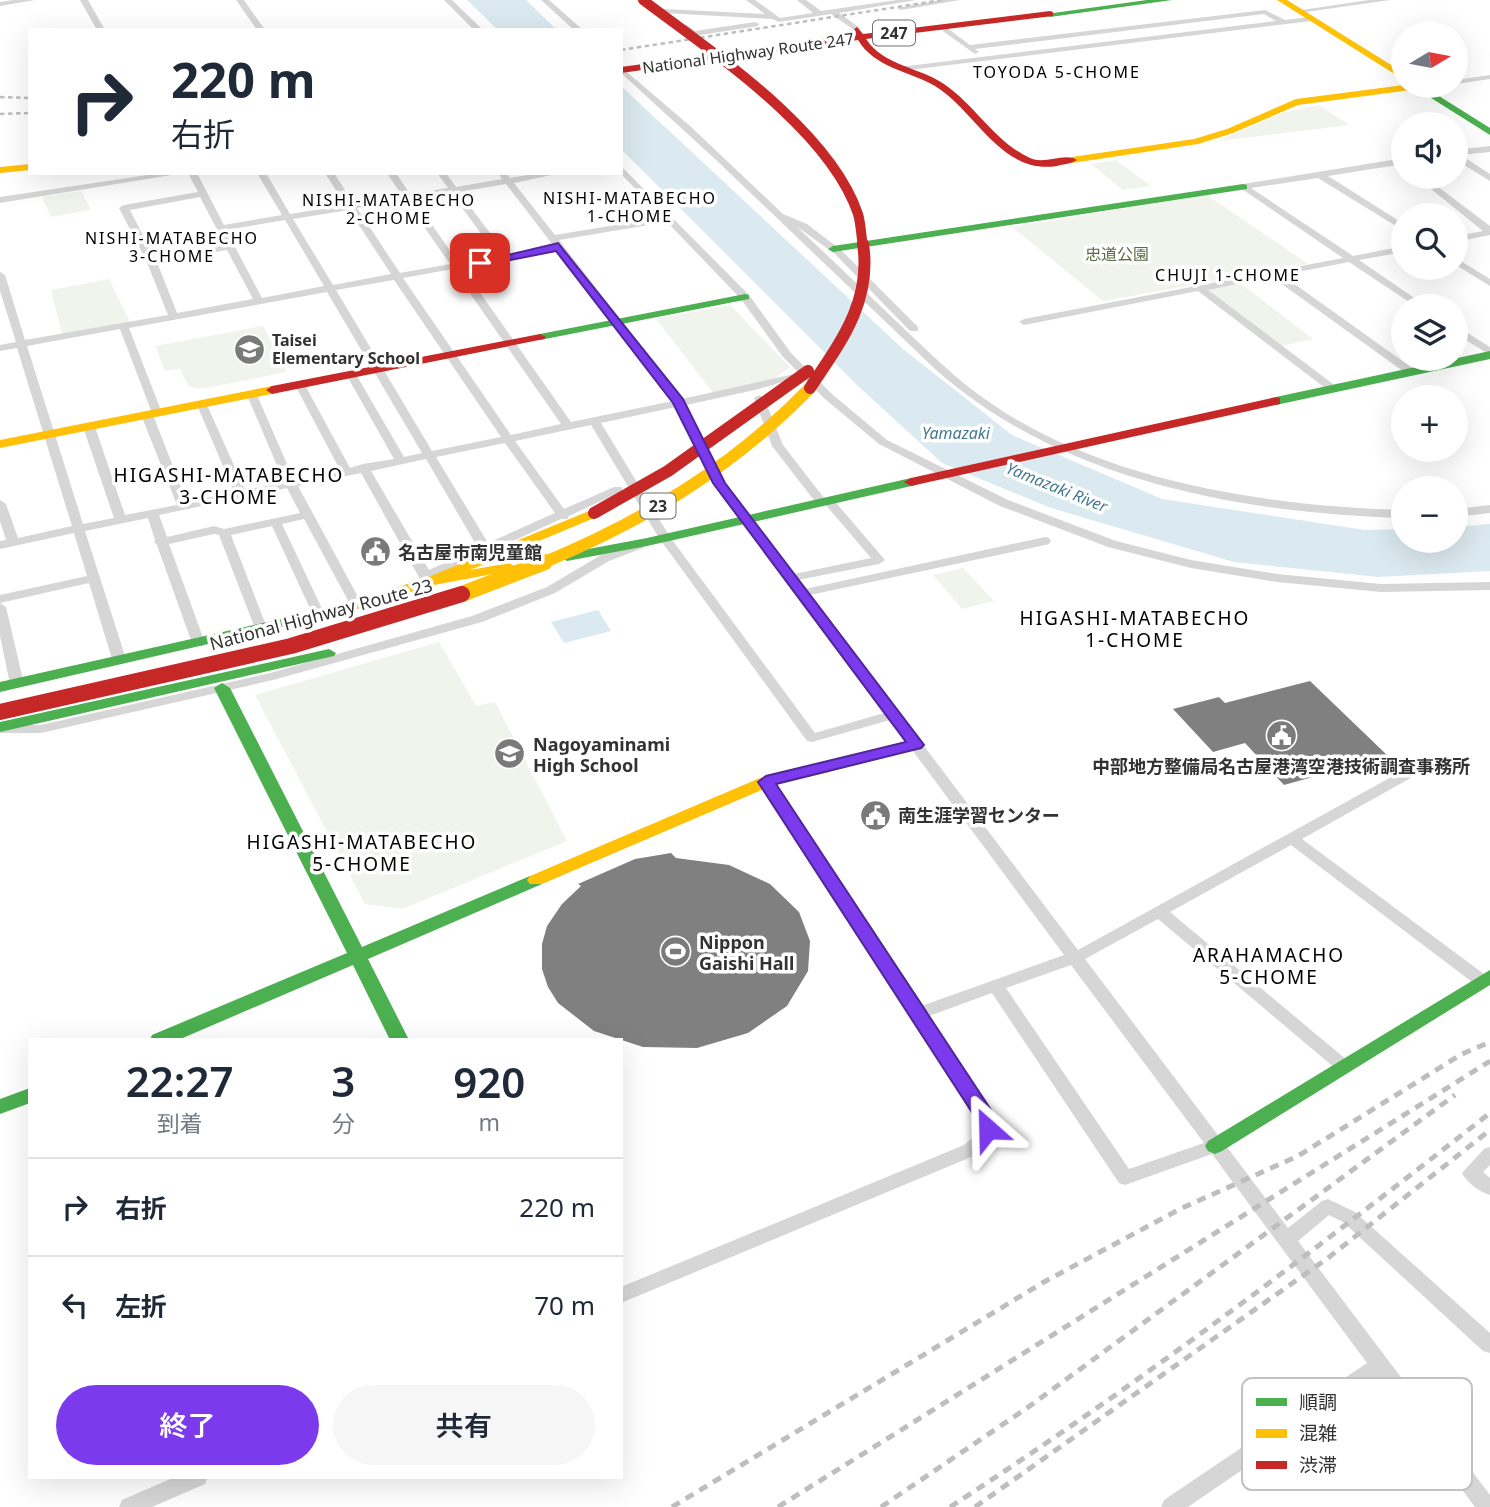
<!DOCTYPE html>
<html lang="ja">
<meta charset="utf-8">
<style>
:root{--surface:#fff;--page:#f6f6f7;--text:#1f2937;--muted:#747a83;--line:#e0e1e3;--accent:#7c3aed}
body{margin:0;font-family:"Noto Sans","Noto Sans JP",sans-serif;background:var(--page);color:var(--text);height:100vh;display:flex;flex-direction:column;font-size:26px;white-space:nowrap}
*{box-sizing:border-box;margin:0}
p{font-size:23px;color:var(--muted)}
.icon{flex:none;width:38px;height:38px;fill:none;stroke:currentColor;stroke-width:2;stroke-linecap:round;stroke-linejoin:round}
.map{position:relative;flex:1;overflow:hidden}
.details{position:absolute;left:28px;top:1038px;width:595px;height:441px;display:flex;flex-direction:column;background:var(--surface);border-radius:0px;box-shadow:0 7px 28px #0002}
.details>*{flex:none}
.hud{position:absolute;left:28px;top:28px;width:595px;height:147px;border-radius:0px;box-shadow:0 7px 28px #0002;background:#fff;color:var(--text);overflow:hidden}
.needle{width:46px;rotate:80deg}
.buttons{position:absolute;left:1391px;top:21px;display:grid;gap:14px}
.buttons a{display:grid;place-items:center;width:77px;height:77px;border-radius:50%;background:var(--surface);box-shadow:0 7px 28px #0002;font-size:35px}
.pin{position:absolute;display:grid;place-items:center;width:60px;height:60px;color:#fff;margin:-30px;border-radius:14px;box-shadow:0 4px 10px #0006}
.me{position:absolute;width:77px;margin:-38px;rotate:335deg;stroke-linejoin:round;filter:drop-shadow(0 0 5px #0008)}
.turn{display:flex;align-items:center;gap:24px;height:147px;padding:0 28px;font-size:32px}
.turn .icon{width:91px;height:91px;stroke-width:2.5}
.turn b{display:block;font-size:49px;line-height:60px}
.eta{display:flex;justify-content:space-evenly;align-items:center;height:119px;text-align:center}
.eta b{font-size:42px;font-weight:600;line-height:49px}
.primary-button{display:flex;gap:14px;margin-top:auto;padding:14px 28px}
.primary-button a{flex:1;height:80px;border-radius:42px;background:var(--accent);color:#fff;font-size:28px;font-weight:600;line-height:80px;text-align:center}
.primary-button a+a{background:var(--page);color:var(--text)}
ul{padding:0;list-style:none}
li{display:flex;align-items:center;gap:21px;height:98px;padding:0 28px;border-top:2px solid var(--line)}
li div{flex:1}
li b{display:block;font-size:26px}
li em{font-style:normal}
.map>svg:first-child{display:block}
.green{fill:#f1f3ed}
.water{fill:#dbeaf0}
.building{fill:#808080}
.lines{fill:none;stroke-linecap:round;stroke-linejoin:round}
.street{fill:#d6d6d6;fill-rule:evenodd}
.fast{fill:#4caf50;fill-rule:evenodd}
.slow{fill:#ffc107;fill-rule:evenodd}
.jam{fill:#c62828;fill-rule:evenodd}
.rail-far1{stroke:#bebebe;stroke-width:2.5;stroke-dasharray:4.5 3.5;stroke-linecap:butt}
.rail{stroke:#bebebe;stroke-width:5;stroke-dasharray:9 7;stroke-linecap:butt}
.slow-bridge-far1{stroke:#ffc107;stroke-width:12}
.slow-bridge{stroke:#ffc107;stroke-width:16}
.jam-bridge-far2{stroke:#c62828;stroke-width:10}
.jam-bridge-far1{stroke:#c62828;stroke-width:12}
.jam-bridge{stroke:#c62828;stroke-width:16}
.route{fill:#7c3aed;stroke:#51269a;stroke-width:2}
.labels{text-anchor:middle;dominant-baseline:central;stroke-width:7;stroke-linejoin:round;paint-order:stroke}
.shield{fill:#fff;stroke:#707070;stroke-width:2}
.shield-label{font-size:16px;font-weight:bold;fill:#323232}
.far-street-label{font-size:16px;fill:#323232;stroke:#fff}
.far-neighbourhood-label{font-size:16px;letter-spacing:2px;fill:#000;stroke:#fff}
.far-park-label{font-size:16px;fill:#596b41;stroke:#fff}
.far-poi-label{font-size:16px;font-weight:bold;fill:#323232;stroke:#fff;text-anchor:start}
.far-water-label{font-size:16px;font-style:italic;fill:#437990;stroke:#fff}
.poi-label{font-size:18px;font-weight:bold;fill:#323232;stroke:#fff;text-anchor:start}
.street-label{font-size:18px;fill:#323232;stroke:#fff}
.neighbourhood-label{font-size:19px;letter-spacing:2px;fill:#000;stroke:#fff}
.key{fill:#fff;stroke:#c2c2c2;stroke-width:2}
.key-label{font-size:19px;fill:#323232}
</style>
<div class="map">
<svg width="1490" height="1507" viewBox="0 0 1490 1507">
<rect width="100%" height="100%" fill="#fff"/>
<!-- green -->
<path class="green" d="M1319 105 1350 125 1218 141 1282 113Z
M1116 160 1151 186 1123 190 1091 164Z
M81 191 91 210 51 217 42 197Z
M1207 195 1308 264 1103 301 1012 227Z
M213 230 222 248 188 253 182 236Z
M109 279 130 322 62 334 51 290Z
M1240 283 1313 339 1281 346 1206 289Z
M730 305 790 367 774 379 714 394 656 319Z
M263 326 287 372 201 389 189 387 180 369 165 371 155 346Z
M963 568 994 601 962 609 933 575Z
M439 642 476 706 495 702 567 841 402 909 365 904 255 695Z"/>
<!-- water -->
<path class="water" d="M467 0H526L557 30H498Z
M621 86 903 349 1012 435 1162 499 1365 530 1403 529 1404 541H1456V527L1490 524V571L1378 577 1234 562 1051 508 942 463 858 386 621 149Z
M598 610 611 631 564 643 551 622Z"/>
<!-- building -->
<path class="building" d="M1310 681 1388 756 1284 785 1245 743 1213 752 1173 709 1219 697 1225 703Z
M671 853 676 858 729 865 770 884 799 912 810 941 808 971 787 1006 748 1033 697 1048 643 1047 594 1031 558 1003 548 987 542 969V944L547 926 562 904 581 886 578 884 635 859Z"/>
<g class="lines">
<!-- street -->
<path class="street" d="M14 0H35L0 6V2Z
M80 0H88L105 30H97Z
M236 0H244L265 30H257Z
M444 0H452L483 30H474Z
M541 0H549L583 30H574Z
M746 0H755L780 18 813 13 797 0H806L821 11 897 0H916L839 13 860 28V32H857L831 14 779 22 772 19 664 13 660 11 664 9 765 14Z
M941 0H960L901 10 897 8Z
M1369 0H1390L1299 13 1295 11Z
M1265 10 1285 20 1311 17 1315 19 1311 21 900 71 896 69 900 67 1276 21 1264 14 975 49 979 52 975 54 940 29V25H943L970 45Z
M755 22 759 24 758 26 694 36 680 27 687 25 695 31Z
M621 67 689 125 783 214 807 224 841 250 918 327V331H910L835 254 796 226C830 258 863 289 896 321 927 350 957 381 992 404 1106 482 1269 506 1404 510V518C1239 513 1061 481 935 369L715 159 621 73Z
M1490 75V79L1456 84V80Z
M1490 146V152L1461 155 1490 174V181L1456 160V150Z
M1404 158V164L1328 176 1404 224V231L1318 178 1251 188 1353 256 1404 246V252L1359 260 1426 306H1415L1349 262 1282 275 1415 370V374H1407L1272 277 1208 290 1337 387V391H1329L1198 291 1024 325 1019 322 1024 319 1343 258 1239 187 1243 184Z
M621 166 749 295 791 353 833 395 887 440 1008 500 1116 541 1191 560 1277 574 1381 584 1490 582V590L1381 592 1277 582 1191 568 1108 547 1000 506 879 444 825 399 799 373V377L755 390 686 405 724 482 794 574 871 558 825 504H817L772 446 754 398 759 395 764 398 783 445 824 498H832L885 560 879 564 798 580 805 589 1045 537 1049 538 1051 541 1049 544 1045 545 810 595 1078 950 1413 765H1423L1425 768 1423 771 1302 839 1488 977 1490 981 1488 985H1476L1291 845 1170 912 1348 1061 1350 1065 1348 1069 1342 1071 1336 1069 1158 919 1085 959 1288 1228 1322 1201 1328 1199 1355 1212 1490 1333V1353L1483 1351 1343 1222 1329 1215 1298 1241 1490 1495V1507H1475L1378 1377 1188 1507H1161L1164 1500 1367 1363 1212 1154 1125 1185 1119 1183 992 993 929 1016 993 1115 997 1129 988 1145 976 1155 621 1303V1287L964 1145 976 1135 979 1129 976 1116 911 1013 913 1009 1064 955 890 720 812 742 807 741 659 538 591 425 515 441 564 509 614 487H622V491L569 516 567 519H561L432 578 430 582 426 583 420 579 361 473 298 486 363 606 361 609H353L351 606 304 519 282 524 325 615 324 618H314L313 615 272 526 231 535 267 628 266 631H256L219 535 214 534 169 544 205 643 203 646H193L157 545 154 542 155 540 148 518 85 531 126 659 124 662H114L112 659 89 583 0 603V595L87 576 74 533 0 549V541L6 540 0 521V500L6 504 18 538 72 526 17 348 0 351V345L16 342 0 291V272L5 275 25 340 168 315 146 260 119 208 124 205 198 192 188 173H197L224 225 282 215 257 173H266L290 214 345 205 325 173H334L354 204 402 196 387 173H396L410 194 448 188 437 173H446L456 187 502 179 498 173H507L510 178 539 173H561L514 183 555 235 663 217 620 173ZM506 184 549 240 553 245 506 254 459 192ZM451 193 497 255 458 262 414 199ZM200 197 225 245 154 257 130 210ZM406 201 450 264 400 273 357 208ZM349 210 391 274 333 285 293 219ZM285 220 324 286 262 298 226 230ZM667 222 741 299 783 357 799 373 682 399 559 240ZM227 250 253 299 177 313 157 262ZM557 250 673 401 571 422 462 267ZM453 269 561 424 511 435 403 278ZM394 280 501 437 432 451 336 290ZM327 292 422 453 404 457 357 376 352 373 347 376 394 459 363 464 350 468 305 385 300 382 295 385 340 470 294 480 257 395 252 392 247 395 284 482 245 490 207 405 202 402 197 405 234 492 187 502 153 415 147 412 141 415 177 505 125 515 95 427 89 424 83 427 114 518 83 524 27 346 120 329 152 413 157 416 162 413 129 328ZM676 407 713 483 884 713 815 733 670 537 601 423ZM505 443 555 513 488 543 436 457ZM426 459 478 548 429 570 371 471ZM287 488 300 513 224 529 214 526 167 537 159 515ZM1071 965 1204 1143 1129 1169 1006 988Z
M161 173H184L0 203V197Z
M1416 177H1425L1490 226V235L1456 242V236L1483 231Z
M1456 258 1490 279V286L1456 265Z
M1456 326 1490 347V355L1456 334Z
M1490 505V513L1456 517V509Z
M639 541 643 542 645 545 643 548 609 561 555 593 482 622 273 680 41 733H0V725H41L270 673 472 616 547 587 601 555Z
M0 603 6 607 24 684 17 688 10 684 0 636Z
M1490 1147V1165L1483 1172 1490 1178V1195C1480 1192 1467 1183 1462 1173L1484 1149Z
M175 1477H208L205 1484 152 1507H119L122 1500Z"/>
<!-- fast -->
<path class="fast" d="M1147 0H1172L1050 17 1046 14Z
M1412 86H1423L1490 128V135Z
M1243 184 1247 185V189L833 252 828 249 833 246Z
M745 294 749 295V299L540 340 534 337 540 334Z
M1490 351V359L1276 405 1270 401 1276 397Z
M911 478 918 482 916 485 647 546 567 561 560 557 567 553 647 538Z
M347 604 352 605 354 608 352 611 0 692V682Z
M329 649 336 653 334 656 0 732V722Z
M222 683 230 688 362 947 530 876H542L545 880 542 884 368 959 409 1040H390L353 965 178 1040H150L152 1035 347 953 214 688Z
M916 740 924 745 922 748 824 773 816 768 818 764Z
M766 777 772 778 925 1008 928 1013 925 1018H913L758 782Z
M1490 970V985L1222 1151 1215 1154 1208 1151 1205 1146 1208 1141Z
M30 1088V1103L0 1114V1099Z"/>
<!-- slow -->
<path class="slow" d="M1277 0H1287L1404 73V80Z
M1404 85 1423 86 1418 89 1298 105 1233 133 1198 144 1072 163 1067 160 1072 157 1194 139 1227 129 1296 99Z
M30 164V170L0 173V167Z
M272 386 278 390 276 393 0 448V440Z
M594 509 599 510V516L470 570 509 563 516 567 514 570 434 585 347 612 340 608 342 605 426 578Z
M824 763 832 768 830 772 771 786 542 884H530L527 880 530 876 760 778Z"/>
<!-- jam -->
<path class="jam" d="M1050 11 1053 12V16L866 39C884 66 919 67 944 84 976 106 995 142 1030 158 1045 165 1065 152 1077 160 1071 164 1064 164 1057 166 1001 175 976 111 935 86 909 71 875 68 858 40L621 73V67L855 35 853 30 857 27 863 34Z
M540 334 546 337 544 339 272 394 266 390 272 386Z
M1276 397 1280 398V404L911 486 904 482 911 478Z"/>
<!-- rail-far1 -->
<path class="rail-far1" d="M621 50 942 0
M0 97 30 98
M0 114 30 113"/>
<!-- rail -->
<path class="rail" d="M672 1507 1044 1282 1180 1209 1298 1156 1462 1054 1490 1042
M778 1507 1490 1061
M881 1507 1027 1408 1455 1095
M950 1507C1137 1386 1315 1250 1490 1113
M975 1507 1328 1258 1490 1130"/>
<!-- slow-bridge-far1 -->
<path class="slow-bridge-far1" d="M540 564C643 522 733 467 810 388"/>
<!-- slow-bridge -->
<path class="slow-bridge" d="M462 594 545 562"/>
<!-- jam-bridge-far2 -->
<path class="jam-bridge-far2" d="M643 0C712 52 830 130 858 214 861 224 861 236 863 246"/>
<!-- jam-bridge-far1 -->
<path class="jam-bridge-far1" d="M810 388C840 343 872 302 863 244
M594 513 668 471 808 371"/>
<!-- jam-bridge -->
<path class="jam-bridge" d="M0 712 291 646 462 594"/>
</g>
<!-- route -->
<path class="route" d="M558 243 683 399 725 483 924 745 921 748 776 784 991 1110 998 1129 995 1135H981L975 1117 758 782 766 776 906 742 713 483 673 403 556 251 480 266 474 263Z"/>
<!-- icons -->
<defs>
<symbol id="school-disc" viewBox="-11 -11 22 22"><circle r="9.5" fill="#7a7a7a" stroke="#fff"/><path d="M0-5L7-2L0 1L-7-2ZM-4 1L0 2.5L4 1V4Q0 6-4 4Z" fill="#fff"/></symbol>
<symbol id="civic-disc" viewBox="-11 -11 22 22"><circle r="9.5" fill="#7a7a7a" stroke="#fff"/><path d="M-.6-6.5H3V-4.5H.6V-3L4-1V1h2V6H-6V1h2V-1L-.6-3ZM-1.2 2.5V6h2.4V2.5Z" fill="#fff"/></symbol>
<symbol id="stadium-disc" viewBox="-11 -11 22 22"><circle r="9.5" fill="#7a7a7a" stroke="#fff"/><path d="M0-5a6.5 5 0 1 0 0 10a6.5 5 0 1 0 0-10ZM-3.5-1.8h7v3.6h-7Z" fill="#fff"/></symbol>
</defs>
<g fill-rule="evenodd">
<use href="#school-disc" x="232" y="332" width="35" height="35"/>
<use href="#civic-disc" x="358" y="534" width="35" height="35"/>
<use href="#civic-disc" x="1264" y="718" width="35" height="35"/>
<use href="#school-disc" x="492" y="736" width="35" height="35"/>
<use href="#civic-disc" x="858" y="798" width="35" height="35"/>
<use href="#stadium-disc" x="658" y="934" width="35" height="35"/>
</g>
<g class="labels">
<!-- shield labels -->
<g class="shield">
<rect x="873" y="20.5" width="42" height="25" rx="5"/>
<rect x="640.5" y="493.5" width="35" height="25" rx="5"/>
</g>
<g class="shield-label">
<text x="894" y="33">247</text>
<text x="658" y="506">23</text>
</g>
<!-- far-street labels -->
<g class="far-street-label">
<text transform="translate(748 53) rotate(-8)">National Highway Route 247</text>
</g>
<!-- far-neighbourhood labels -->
<g class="far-neighbourhood-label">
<text x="1057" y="72">TOYODA 5-CHOME</text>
<text x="630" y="198">NISHI-MATABECHO<tspan x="630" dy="18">1-CHOME</tspan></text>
<text x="389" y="200">NISHI-MATABECHO<tspan x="389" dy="18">2-CHOME</tspan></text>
<text x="172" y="238">NISHI-MATABECHO<tspan x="172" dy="18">3-CHOME</tspan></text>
<text x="1228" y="275">CHUJI 1-CHOME</text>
</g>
<!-- far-park labels -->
<g class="far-park-label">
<text x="1117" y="254">忠道公園</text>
</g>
<!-- far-poi labels -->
<g class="far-poi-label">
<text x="272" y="340">Taisei<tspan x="272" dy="18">Elementary School</tspan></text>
</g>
<!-- far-water labels -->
<g class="far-water-label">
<text x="956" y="433">Yamazaki</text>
<text transform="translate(1057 487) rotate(22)">Yamazaki River</text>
</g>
<!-- poi labels -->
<g class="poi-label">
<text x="398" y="552">名古屋市南児童館</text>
<text x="533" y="744">Nagoyaminami<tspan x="533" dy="21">High School</tspan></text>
<text x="1281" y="766" text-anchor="middle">中部地方整備局名古屋港湾空港技術調査事務所</text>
<text x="898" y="815">南生涯学習センター</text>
<text x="699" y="942">Nippon<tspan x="699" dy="21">Gaishi Hall</tspan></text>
</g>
<!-- street labels -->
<g class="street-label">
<text transform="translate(321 614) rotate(-15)">National Highway Route 23</text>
</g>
<!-- neighbourhood labels -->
<g class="neighbourhood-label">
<text x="229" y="475">HIGASHI-MATABECHO<tspan x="229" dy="22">3-CHOME</tspan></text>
<text x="1135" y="618">HIGASHI-MATABECHO<tspan x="1135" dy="22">1-CHOME</tspan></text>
<text x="362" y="842">HIGASHI-MATABECHO<tspan x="362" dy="22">5-CHOME</tspan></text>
<text x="1269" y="955">ARAHAMACHO<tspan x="1269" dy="22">5-CHOME</tspan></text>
</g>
</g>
<!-- legend -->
<rect x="1242" y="1378" width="230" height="112" rx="10" class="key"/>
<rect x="1256" y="1398" width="31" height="8" fill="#4caf50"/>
<rect x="1256" y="1429" width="31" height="9" fill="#ffc107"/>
<rect x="1256" y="1461" width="31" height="8" fill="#c62828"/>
<g class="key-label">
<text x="1299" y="1409">順調</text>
<text x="1299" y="1440">混雑</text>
<text x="1299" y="1472">渋滞</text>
</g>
</svg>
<div class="buttons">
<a><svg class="needle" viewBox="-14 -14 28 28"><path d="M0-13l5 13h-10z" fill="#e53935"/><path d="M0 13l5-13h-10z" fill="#747a83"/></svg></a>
<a><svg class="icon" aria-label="sound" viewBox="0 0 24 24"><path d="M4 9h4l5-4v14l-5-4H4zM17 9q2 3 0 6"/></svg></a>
<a><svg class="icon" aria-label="search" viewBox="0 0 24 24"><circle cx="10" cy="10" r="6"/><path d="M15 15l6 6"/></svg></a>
<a><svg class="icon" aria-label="layers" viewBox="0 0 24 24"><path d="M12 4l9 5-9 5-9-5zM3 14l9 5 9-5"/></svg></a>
<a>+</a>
<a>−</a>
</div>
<div class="pin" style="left:480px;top:263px;background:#d93025"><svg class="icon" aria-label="arrive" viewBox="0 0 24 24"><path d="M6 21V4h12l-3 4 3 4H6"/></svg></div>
<svg class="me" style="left:988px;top:1129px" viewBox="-20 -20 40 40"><path d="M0-17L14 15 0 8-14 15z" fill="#7c3aed" stroke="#fff" stroke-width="4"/></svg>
<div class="hud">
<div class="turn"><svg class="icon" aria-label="right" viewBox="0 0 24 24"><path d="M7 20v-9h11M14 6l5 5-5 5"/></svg><div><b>220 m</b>右折</div></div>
</div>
<section class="details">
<div class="eta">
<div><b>22:27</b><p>到着</p></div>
<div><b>3</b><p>分</p></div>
<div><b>920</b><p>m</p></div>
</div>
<ul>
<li><svg class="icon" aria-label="right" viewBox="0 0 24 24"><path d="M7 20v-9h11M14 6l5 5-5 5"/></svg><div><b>右折</b></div><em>220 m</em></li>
<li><svg class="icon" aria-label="left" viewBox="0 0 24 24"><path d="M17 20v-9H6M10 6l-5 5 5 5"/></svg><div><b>左折</b></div><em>70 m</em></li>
</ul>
<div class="primary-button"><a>終了</a><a>共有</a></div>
</section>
</div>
